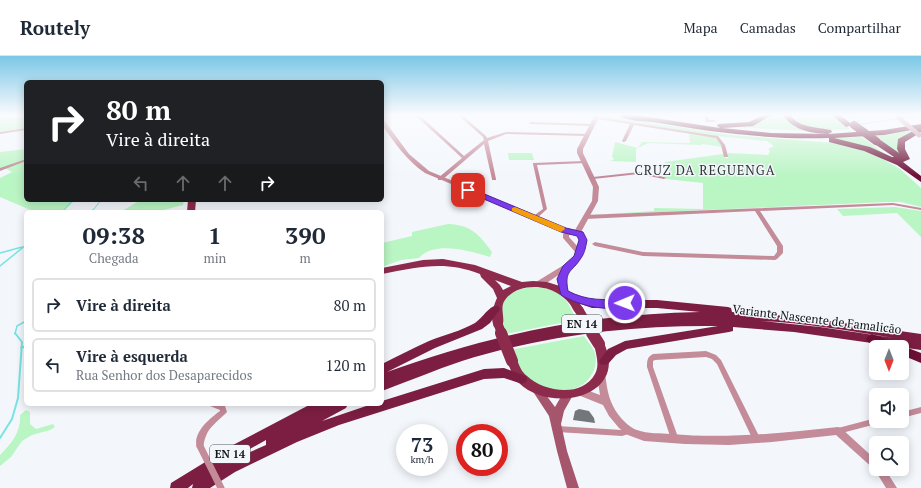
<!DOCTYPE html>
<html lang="pt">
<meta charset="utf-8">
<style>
:root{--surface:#fff;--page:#f2f2f3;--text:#1f2937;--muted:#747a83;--line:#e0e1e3}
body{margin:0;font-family:"PT Serif",serif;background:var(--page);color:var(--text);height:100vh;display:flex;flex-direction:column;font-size:15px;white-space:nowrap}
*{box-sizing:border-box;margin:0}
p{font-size:13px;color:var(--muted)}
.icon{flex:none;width:22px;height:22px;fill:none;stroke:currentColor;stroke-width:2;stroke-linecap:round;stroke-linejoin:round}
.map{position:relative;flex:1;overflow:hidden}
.panel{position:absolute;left:24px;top:154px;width:360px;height:196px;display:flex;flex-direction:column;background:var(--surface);border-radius:6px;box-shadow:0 2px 10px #0003}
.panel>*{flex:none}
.banner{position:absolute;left:24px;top:24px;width:360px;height:122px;border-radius:6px;box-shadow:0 2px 10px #0003;background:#202124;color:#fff;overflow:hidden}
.needle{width:26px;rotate:180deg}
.fabs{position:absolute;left:869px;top:284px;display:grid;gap:8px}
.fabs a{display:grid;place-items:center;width:40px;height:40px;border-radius:6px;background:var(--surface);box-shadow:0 2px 10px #0003;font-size:20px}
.speed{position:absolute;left:396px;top:368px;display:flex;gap:8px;font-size:20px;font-weight:700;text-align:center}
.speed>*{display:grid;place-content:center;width:52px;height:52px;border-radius:50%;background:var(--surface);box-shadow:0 2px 10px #0003;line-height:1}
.speed small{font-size:10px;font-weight:400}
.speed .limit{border:6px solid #d22;background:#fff;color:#111}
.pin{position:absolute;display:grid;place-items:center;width:34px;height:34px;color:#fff;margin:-17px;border-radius:8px;box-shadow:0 2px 6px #0006}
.me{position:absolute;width:44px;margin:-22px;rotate:269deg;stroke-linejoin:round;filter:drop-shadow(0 0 3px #0008)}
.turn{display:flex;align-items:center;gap:14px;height:84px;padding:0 16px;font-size:18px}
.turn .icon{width:52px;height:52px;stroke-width:2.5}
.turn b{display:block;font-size:28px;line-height:34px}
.lanes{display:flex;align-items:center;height:38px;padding:0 16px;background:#0003;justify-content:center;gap:20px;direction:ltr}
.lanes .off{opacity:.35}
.eta{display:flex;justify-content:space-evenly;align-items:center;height:68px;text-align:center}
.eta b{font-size:24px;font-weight:600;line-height:28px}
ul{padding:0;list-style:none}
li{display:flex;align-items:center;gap:12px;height:54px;margin:0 8px 6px;padding:0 8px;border:2px solid var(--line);border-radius:6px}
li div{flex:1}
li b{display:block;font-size:15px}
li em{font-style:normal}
header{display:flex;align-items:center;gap:24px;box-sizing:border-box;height:56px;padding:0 20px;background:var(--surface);border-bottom:1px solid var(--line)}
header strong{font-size:19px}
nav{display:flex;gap:22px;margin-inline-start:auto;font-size:14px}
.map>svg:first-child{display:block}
.green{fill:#baf5c4}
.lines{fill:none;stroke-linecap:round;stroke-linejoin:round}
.stream-far2{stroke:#78e3e2;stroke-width:1}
.stream-far1{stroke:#78e3e2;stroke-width:1.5}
.stream{stroke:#78e3e2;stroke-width:2}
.building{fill:#73767a}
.minor{fill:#c48b99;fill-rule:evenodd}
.tertiary{fill:#c48b99;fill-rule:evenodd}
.secondary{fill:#a5556c;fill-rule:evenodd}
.primary{fill:#8d2b4d;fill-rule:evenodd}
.trunk{fill:#7c1e41;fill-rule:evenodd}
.motorway{fill:#6c1035;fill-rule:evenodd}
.minor-bridge-far1{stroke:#c48b99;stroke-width:4.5}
.minor-bridge{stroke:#c48b99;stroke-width:7}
.primary-bridge-far1{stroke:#8d2b4d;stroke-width:9}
.primary-bridge{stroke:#8d2b4d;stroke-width:12}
.motorway-bridge{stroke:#6c1035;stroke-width:8}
.route{fill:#7c3aed;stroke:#51269a}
.slow{fill:#f59e0b}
.labels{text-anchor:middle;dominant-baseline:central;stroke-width:3;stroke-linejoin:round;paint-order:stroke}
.shield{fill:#f3f7fc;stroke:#56585b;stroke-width:1}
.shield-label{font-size:11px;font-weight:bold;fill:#131416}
.street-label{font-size:12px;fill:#131416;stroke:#f3f7fc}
.neighbourhood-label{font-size:13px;letter-spacing:1px;fill:#313538;stroke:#f3f7fc}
</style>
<header>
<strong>Routely</strong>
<nav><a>Mapa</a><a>Camadas</a><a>Compartilhar</a></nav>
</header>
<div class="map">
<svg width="921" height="432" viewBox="0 0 921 432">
<rect width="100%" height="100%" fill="#f3f7fc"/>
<!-- green -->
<path class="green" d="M0 59H26V72L0 75Z
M601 59 730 79 835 87 856 92 881 102 900 113 921 132V151L901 146H886L591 159 654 155V152L703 153V127L666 123 664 120 665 106 723 98 725 102H728V97L768 99 770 95 768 93 774 90 767 85 697 78 601 62Z
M774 59H783L792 68 812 75 734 71 760 67Z
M789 59H831L850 73C829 74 805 76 789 59Z
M919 73 904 81 903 101 873 81Z
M689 78 716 81 723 91 703 88 700 89 648 87 636 93V106L610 105 613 104 614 102 612 101 615 86 638 92 642 86 690 87Z
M862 81 889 101 831 82Z
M26 93V103L0 113V96Z
M508 97H532L534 104H509Z
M26 105V144H75L63 156H35L0 141V122L12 116 5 112Z
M141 144H184L183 149 156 156H120Z
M895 151 921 155V181L897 157 843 160 837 153Z
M448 168C471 169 479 178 492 196L490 201C471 195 434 184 419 202L401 204 382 211V187L412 180V176Z
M532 231C558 232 567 240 576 264L505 278C497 251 501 235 532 231Z
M584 280C587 285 592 290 594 295 597 302 596 310 593 316 580 344 541 336 524 318 518 313 514 302 510 294Z
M26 354 30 356V368L36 373 53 368 55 371 50 374 32 379 22 385 11 401 0 410V399C12 387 21 376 20 359Z"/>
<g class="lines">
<!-- stream-far2 -->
<path class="stream-far2" d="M850 59 862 68 897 63
M901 62 917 59
M62 156 73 144
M89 156 94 153 101 144"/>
<!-- stream-far1 -->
<path class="stream-far1" d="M62 156 63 155
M88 156 91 155
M0 197 22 191
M0 210 26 189
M15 278 17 270 26 265"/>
<!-- stream -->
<path class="stream" d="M21 292 26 290
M0 382 12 363 18 342 22 286 15 277"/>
</g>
<!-- building -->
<path class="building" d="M579 353 589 355 594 362 595 367 573 364 575 355Z"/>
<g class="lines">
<!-- minor -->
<path class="minor" d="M415 59H419L464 100 484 84 483 81 458 59H462L486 80 487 82 506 76 588 78 590 79 588 80 506 78 488 85 496 123V124H492V123L484 88 442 124H438V122L462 102Z
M704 59H708L709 64H714L716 65 714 66H706Z
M596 61 718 80 725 89 728 100V101H724L721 89 716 82 634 69 626 85 624 86H623L622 85 630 68 597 63 595 62Z
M530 66 593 68 595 69 593 70 531 68 529 67Z
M26 72V74L0 78V76Z
M26 103V105L0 115V112Z
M584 105H586V107L537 109 547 153 536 163H532V161L543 153 533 108V107Z
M639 116 664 121 666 122 664 123 639 118 593 123 591 122 593 121Z
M893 147 921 152V154L893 149 760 155 783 190V197L777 203 775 204 643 200 595 190 592 188 595 186 643 196 774 200 777 196V190L755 155 585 163 583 161 585 159Z
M706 295 716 299 721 304 761 384 760 386 757 387 754 386 717 308 712 303 706 301 655 304 653 305V311L679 384 678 386 675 387 672 386 647 311C647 305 647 301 653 298Z
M209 348H221L225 350 227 356 225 358C219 364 209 371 206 380 204 384 204 388 203 392L200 393 197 392C192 377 209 363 220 355V354L210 350Z
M921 351V357L902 362V356Z
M876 362V365H881L880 367 838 378 835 377 834 375 835 373 838 372Z
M557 370 622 374 629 372 632 373 633 375 632 377 622 380 557 376 554 375 553 373 554 371Z"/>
<!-- tertiary -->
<path class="tertiary" d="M595 59H600L583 93V97L599 131 598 145 581 176 585 180C586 189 583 201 577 207 572 212 565 215 565 224 565 228 567 233 568 237L567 239H561L560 237 557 223 560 218 542 230H536L535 228 536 226 572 204 576 197 563 182V178L565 176 425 117C406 104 395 87 382 69V64H384L409 98 429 115 566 172 575 174 592 145 593 131 577 97V93ZM573 178 579 181 578 191 569 181V179Z
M601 315 604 316C606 321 606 326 607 331 609 344 615 357 625 366 628 369 633 373 637 374 648 378 660 377 671 378 727 383 782 377 838 371L841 372 876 404V413H885L897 432H886L875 414 836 379 772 386 729 389 685 388 644 385 628 379 619 372 609 360 603 349 578 339 577 336 578 333 581 332 600 339 597 319 598 316Z"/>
<!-- secondary -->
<path class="secondary" d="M537 330 540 331 555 351C559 345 563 333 572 336L573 339 564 355 561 368 567 395 579 432H567L557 395 549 360 532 334 534 331Z"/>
<!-- primary -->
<path class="primary" d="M188 144H196L195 156H187Z
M443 203 475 209 522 226 533 225 547 226 563 231 575 240 584 254 582 257C580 257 579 258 576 257 573 255 572 250 569 247 566 243 562 240 557 237 543 228 516 228 505 244 499 252 506 262 502 271L498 272 494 271C490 261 493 251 497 242L493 233 481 221 480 218C445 204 418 211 382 218V212L423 204ZM495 224 511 230 503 234 500 229Z
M599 284 603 285C631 340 552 359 519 327 513 321 510 312 507 305L508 302 512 301 516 302C519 308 521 316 527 320 544 336 582 342 595 318 600 309 596 298 594 288L595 285Z"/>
<!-- trunk -->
<path class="trunk" d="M570 237 592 244H657L728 251 731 252 732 256 802 261 921 278V294L794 276 733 271V275L729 276 627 293 616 299 608 308 604 309 600 308 599 305 608 293 625 285 718 270C631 269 545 279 462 305 435 314 409 325 382 335V308C398 300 413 292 429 285 444 279 461 275 475 267 483 262 490 248 498 250L500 253 490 267 482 273 435 292 387 316C493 278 588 258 700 256L657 252H592L567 243 565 241 567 239ZM761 265C806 267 850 275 894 282L820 271Z
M504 312 526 320 527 323 526 326 522 328 504 322 484 323 339 369 297 386 235 416 210 432H192L193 428 188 432H170L171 427 233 389 311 348H328L327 350 331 348H348L346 352 322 365 372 348H382V345L484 313ZM266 384V389L225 407Z"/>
<!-- motorway -->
<path class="motorway" d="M618 59H635L720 72 717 70 718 68 749 66 763 59H772L753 70 722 72 771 77 827 78C810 77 793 74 783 59H790C800 72 816 71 831 74L832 76 828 78 884 74 921 68V76L905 86V93L910 103 903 106 921 120V126L897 109 864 95 829 86V82C770 84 711 76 653 66 643 65 626 65 618 59ZM917 73 898 83 897 93 899 97 879 83H873V87L894 101H892L870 91 834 82 884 79Z
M832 59H840L853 69 846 71Z
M872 278 921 297V307L902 299V291H882L868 286 866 283 868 280Z"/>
<!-- minor-bridge-far1 -->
<path class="minor-bridge-far1" d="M898 61 919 79"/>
<!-- minor-bridge -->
<path class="minor-bridge" d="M200 390 221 432"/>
<!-- primary-bridge-far1 -->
<path class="primary-bridge-far1" d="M579 254 593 278
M498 268 502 278"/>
<!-- primary-bridge -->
<path class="primary-bridge" d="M501 277 512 305
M592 277 599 288"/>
<!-- motorway-bridge -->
<path class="motorway-bridge" d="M854 69 876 85"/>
</g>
<!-- sky -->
<linearGradient id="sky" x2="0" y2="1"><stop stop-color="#7bc7e6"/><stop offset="0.49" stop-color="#fafbfe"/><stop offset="1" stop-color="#fafbfe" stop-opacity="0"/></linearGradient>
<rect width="921" height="120" fill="url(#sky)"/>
<!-- route -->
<path class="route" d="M465 132H470L566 172 583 176 587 184C586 189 585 197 581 202 572 217 564 213 568 235 587 245 604 244 625 243L628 245 630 247 628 250C607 256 580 250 561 239L557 223 563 210 574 200 579 184 577 180 561 176 465 135Z"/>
<!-- slow -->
<path class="slow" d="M515 151 564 171 565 173 561 176 558 175 512 155V152Z"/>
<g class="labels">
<!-- shield labels -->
<g class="shield">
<rect x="562" y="259" width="40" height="18" rx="3"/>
<rect x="210" y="389" width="40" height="18" rx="3"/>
</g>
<g class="shield-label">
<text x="582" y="268">EN 14</text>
<text x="230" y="398">EN 14</text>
</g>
<!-- street labels -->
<g class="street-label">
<text transform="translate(817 263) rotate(7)">Variante Nascente de Famalicão</text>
</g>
<!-- neighbourhood labels -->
<g class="neighbourhood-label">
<text x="705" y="114">CRUZ DA REGUENGA</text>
</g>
</g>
</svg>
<div class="fabs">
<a><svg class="needle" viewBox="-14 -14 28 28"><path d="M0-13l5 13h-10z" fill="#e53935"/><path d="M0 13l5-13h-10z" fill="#747a83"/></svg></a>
<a><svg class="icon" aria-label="sound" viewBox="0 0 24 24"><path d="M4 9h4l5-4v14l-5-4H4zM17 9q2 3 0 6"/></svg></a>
<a><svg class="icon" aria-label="search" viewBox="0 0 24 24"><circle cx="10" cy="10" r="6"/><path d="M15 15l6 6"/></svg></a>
</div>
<div class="speed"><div>73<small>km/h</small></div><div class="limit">80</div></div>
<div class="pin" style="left:468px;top:134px;background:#d93025"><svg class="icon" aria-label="arrive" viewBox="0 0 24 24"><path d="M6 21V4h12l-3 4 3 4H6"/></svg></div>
<svg class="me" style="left:625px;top:247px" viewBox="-20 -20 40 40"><circle r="17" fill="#7c3aed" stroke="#fff" stroke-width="3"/><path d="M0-11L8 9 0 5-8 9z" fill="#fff"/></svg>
<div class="banner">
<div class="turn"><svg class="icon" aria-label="right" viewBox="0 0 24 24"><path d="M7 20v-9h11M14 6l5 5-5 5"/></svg><div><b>80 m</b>Vire à direita</div></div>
<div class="lanes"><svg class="icon off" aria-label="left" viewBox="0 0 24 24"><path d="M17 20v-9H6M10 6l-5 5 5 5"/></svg><svg class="icon off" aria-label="ahead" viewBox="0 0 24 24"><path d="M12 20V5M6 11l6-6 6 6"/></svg><svg class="icon off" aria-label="ahead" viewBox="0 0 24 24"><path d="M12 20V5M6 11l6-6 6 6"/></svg><svg class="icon" aria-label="right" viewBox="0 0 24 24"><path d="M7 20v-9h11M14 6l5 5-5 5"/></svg></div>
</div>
<section class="panel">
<div class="eta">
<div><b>09:38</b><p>Chegada</p></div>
<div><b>1</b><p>min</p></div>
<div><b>390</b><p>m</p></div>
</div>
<ul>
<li><svg class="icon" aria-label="right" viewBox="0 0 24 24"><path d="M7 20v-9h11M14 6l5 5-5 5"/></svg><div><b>Vire à direita</b></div><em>80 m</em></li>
<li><svg class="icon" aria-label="left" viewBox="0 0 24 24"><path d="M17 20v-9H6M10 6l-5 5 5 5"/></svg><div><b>Vire à esquerda</b><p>Rua Senhor dos Desaparecidos</p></div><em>120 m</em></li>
</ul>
</section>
</div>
